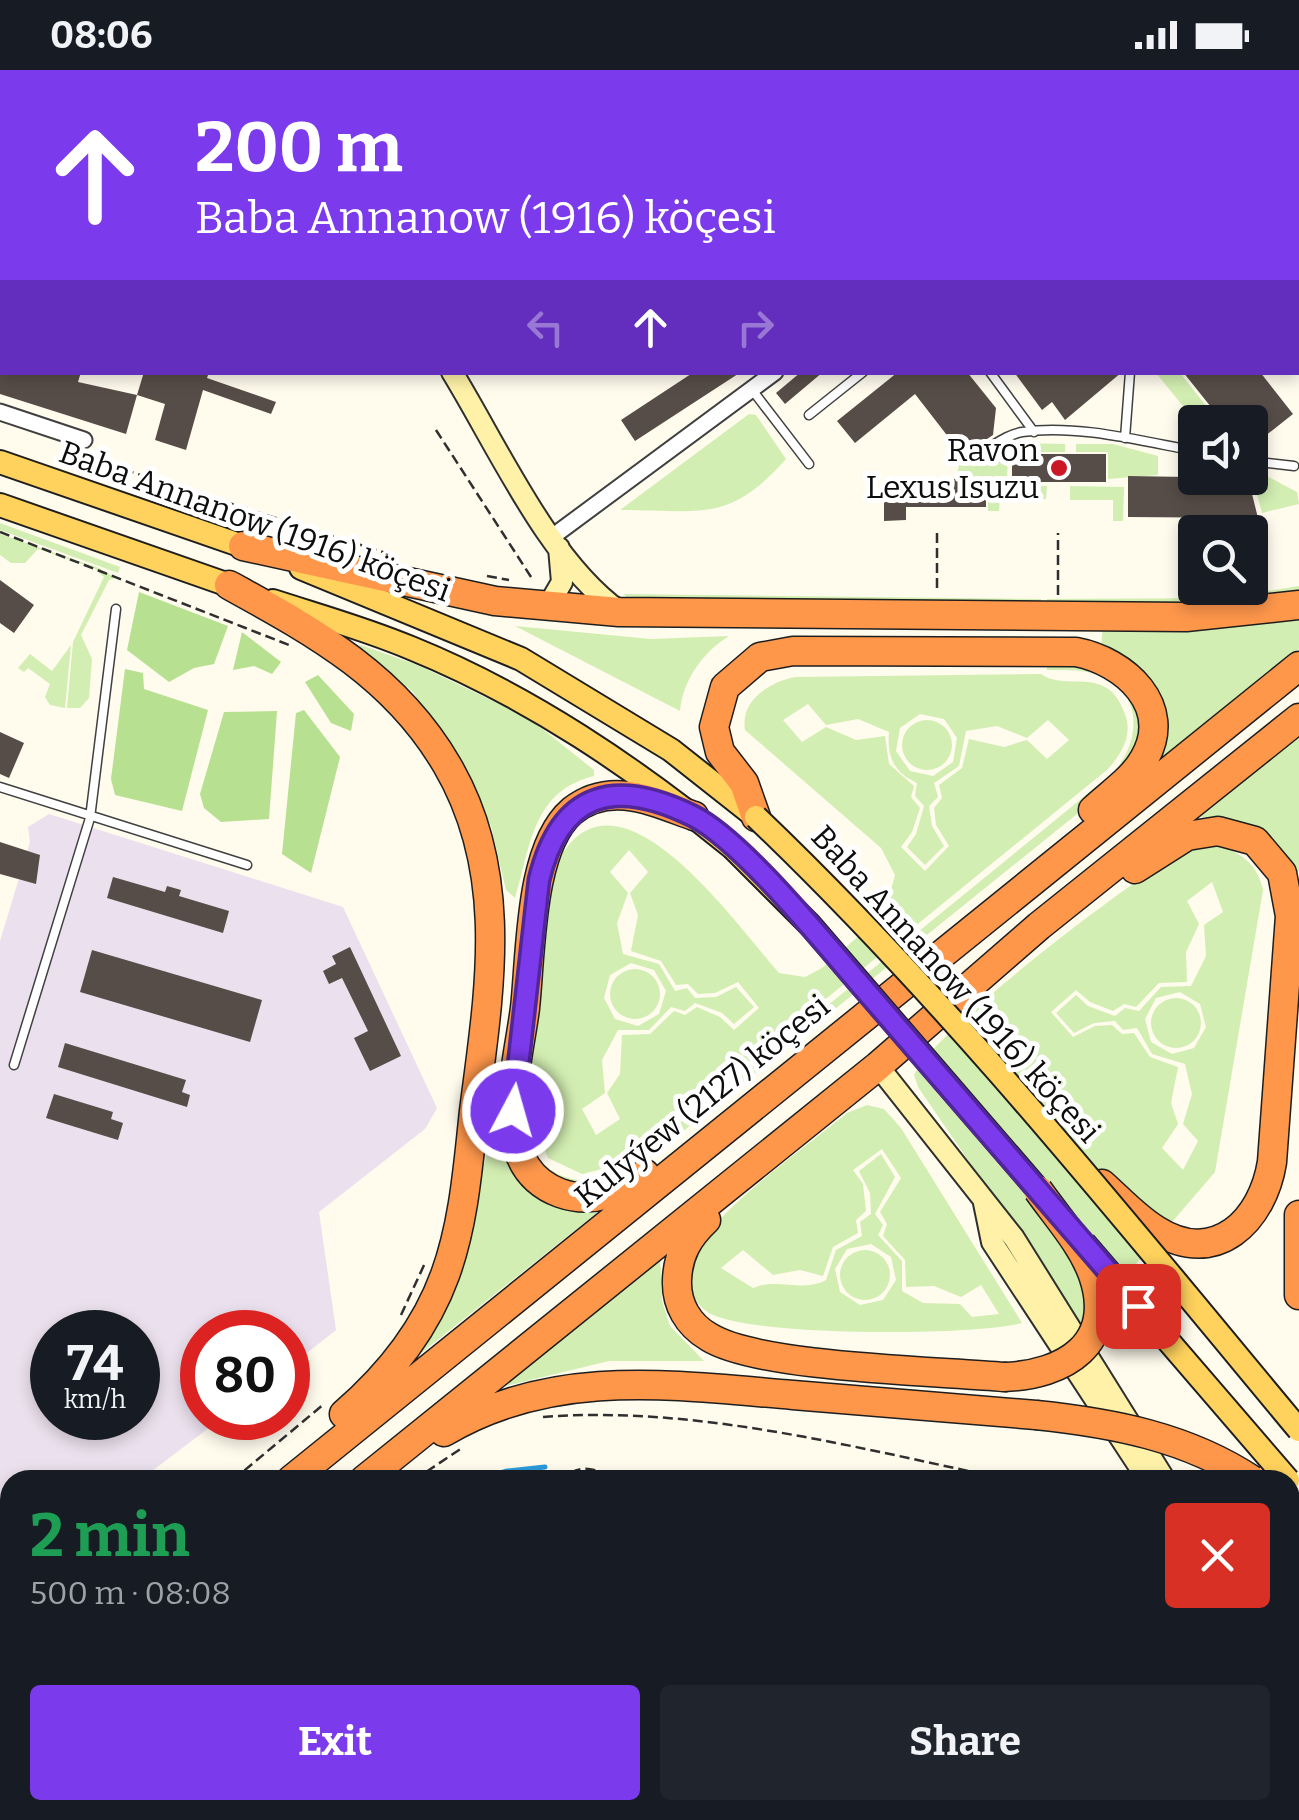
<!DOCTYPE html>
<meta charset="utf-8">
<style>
:root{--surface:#171b24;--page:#20242c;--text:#f1f3f6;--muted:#9ea1a6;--accent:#7c3aed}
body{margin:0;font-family:Bitter,serif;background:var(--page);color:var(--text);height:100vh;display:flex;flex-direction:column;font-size:38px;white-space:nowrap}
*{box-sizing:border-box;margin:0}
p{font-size:32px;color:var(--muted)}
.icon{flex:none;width:55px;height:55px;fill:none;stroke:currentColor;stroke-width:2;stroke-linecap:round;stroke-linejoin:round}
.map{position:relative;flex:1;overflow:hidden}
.panel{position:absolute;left:0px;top:1400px;width:1300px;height:350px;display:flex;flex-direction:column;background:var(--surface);border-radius:30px 30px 0 0;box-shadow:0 5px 15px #0003}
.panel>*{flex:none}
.hud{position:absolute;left:0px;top:0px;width:1300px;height:305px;box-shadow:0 5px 15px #0003;background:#7c3aed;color:#fff;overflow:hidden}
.tools{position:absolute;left:1178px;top:335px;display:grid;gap:20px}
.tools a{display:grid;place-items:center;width:90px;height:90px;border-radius:10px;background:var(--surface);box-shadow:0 5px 15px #0003;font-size:50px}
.speed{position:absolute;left:30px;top:1240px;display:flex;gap:20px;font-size:50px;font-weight:700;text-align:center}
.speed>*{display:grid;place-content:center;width:130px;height:130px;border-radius:50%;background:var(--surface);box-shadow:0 5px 15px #0003;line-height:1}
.speed small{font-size:25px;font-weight:400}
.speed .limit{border:15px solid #d22;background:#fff;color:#111}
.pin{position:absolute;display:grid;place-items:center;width:85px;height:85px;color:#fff;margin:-42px;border-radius:20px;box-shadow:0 5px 15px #0006}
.me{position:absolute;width:110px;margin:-55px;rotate:6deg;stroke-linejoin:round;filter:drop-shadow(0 0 8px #0008)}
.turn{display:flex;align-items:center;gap:35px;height:210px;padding:0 30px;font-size:45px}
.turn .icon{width:130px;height:130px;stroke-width:2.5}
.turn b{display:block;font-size:70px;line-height:85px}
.lanes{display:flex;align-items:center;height:95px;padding:0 30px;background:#0003;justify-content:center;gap:50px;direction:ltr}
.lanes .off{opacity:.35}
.round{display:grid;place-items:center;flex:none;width:105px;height:105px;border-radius:10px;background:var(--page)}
.overview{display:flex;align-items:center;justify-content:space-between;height:170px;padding:0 30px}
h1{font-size:60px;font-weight:700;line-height:75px;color:#1e9e55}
.button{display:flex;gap:20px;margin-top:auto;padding:20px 30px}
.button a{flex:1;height:115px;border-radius:10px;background:var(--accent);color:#fff;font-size:40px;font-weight:700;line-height:115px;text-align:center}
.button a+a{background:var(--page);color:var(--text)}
.status{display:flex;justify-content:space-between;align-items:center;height:70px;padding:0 50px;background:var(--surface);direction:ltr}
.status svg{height:28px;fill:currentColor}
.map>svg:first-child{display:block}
.industrial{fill:#ebe0ed;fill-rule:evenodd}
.green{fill:#d3eeb2;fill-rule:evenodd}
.forest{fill:#b7e090}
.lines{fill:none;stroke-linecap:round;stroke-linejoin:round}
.stream{stroke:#2b9bdb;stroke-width:5}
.building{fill:#574d48}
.lane-casing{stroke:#404040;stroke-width:11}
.street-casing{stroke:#404040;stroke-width:19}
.secondary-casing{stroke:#2f2f2f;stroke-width:24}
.primary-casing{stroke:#1e1e1e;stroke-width:26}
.highway-casing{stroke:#1e1e1e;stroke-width:31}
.path{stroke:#2f2f2f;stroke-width:2.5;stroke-dasharray:10 5;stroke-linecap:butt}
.lane{stroke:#fff;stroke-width:8}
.street{stroke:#fff;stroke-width:15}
.secondary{stroke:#fff2a8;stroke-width:20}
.primary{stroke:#ffd25d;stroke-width:22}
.highway{stroke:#ff974b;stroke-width:28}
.primary-bridge-casing{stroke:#1e1e1e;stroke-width:26;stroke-linecap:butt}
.highway-bridge-casing{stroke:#1e1e1e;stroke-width:31;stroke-linecap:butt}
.primary-bridge{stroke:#ffd25d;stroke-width:22}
.highway-bridge{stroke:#ff974b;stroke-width:28}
.route-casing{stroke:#51269a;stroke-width:25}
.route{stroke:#7c3aed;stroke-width:18}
.poi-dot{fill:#cb1726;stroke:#fff;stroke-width:4}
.labels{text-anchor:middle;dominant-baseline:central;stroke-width:10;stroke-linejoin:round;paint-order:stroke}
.poi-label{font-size:32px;fill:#0d0d0d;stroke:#fff;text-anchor:end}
.street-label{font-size:32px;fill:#0d0d0d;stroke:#fff}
</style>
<div class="status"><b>08:06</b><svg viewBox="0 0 49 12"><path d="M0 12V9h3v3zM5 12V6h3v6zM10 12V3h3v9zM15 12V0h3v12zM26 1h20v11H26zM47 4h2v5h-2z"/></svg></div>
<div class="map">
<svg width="1299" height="1750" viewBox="0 0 1299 1750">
<rect width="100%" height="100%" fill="#fffbed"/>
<!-- industrial -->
<path class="industrial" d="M49 744 343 837 437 1038 425 1059 319 1142 336 1260 288 1298V1262H202V1348H222L140 1410H10V1424L0 1425V871L30 772 28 757ZM52 1262H138V1348H52Z"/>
<!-- green -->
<path class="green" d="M1156 303H1180L1219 352H1196Z
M749 344 756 345 786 389C728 454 701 440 620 440Z
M1010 373 1065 374V382H1008L1007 411 956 408 959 395 984 392Z
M1076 374H1113L1158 386V405L1108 409V382H1076Z
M1250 397 1297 422 1299 434 1262 443Z
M988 416H1047L1046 429H1000L999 441H988Z
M1070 416 1124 417 1123 451H1113V430H1070Z
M0 453 120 497 118 503 0 460Z
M0 464 99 498 116 508 109 510 81 565 92 589 89 628 80 638H67L73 572 104 507 94 498 38 479 25 493H11L0 485Z
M1299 516V526L1264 533 1047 538V529L1224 528Z
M623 524 1041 529V539L637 534Z
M1299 544V579L1159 691 1162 664 1101 578 1103 555Z
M515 556 651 569 729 566C703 582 683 610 680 641Z
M358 574 420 596 530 649 594 700V706C532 721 531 776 515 828L506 820 491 756 462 690 412 621 368 587Z
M71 575 65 638 50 635 45 627 50 614 28 598 24 602 18 598 30 584 52 601Z
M1047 592C1109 597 1132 603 1143 668L1108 719 624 1109 569 1117 527 1085 525 1005 534 1006C530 1024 525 1044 528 1063 533 1102 574 1118 609 1107L746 1002 1113 703C1139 674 1145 626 1103 607 1086 599 1065 600 1047 600Z
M1041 604C1068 623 1109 592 1126 647 1132 667 1121 684 1108 699L741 998 614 1096 582 1104 548 1088 534 1056 542 1000 525 997 549 812C602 665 728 844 779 903L805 907 822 898 885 843 895 805 881 778 745 660C740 630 770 612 795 607ZM808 634 826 655 858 649 889 662C887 686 893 702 917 713L915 726 924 736 916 764 907 777 925 795 944 776 932 756 929 736 938 727 934 713 959 696 966 661 997 656 1027 668 1048 650 1069 670 1047 689 1027 670 1004 677 969 669 962 698 939 715 942 728 934 738 936 755 949 776 925 801 901 777 912 762 920 738 911 727 914 716 889 694 885 666 856 670 826 657 802 672 783 650ZM920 644 944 649 957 668 953 692 933 706 910 701 896 681 900 658ZM629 780 648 802 630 823 638 845 631 881 661 891 676 915 688 914 698 924 715 923 738 912 759 938 734 960 720 947 697 937 685 945 674 941 650 964 622 965 620 1004 607 1023 620 1049 596 1065 582 1039 605 1023 602 990 618 960H649L671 937 685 941 695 933 722 943 734 954 754 937 736 917 716 927 695 928 687 918 675 921 659 894 623 884 617 853 628 823 610 802ZM631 893 654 900 666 921 659 944 638 956 615 949 604 928 610 905Z
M902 675a25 25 0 1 1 50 0a25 25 0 1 1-50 0Z
M1299 667V801L1294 807 1212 748 1200 747Z
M1197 773C1228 775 1256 786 1263 820L1215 1102 1082 1257 918 1017 914 1005C938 956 1143 800 1197 773ZM1212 812 1223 842 1204 855 1206 886 1191 916 1161 917 1139 941 1125 938 1115 946 1088 936 1076 925 1056 943 1074 963 1094 953 1115 951 1123 960 1137 958 1152 984 1185 994 1192 1024 1183 1054 1198 1071 1183 1100 1162 1078 1178 1054 1171 1033 1178 997 1150 987 1134 963 1122 964 1112 955 1095 956 1073 967 1051 942 1076 920 1090 932 1113 941 1124 934 1136 937 1159 913 1187 912 1186 882 1199 854 1187 831ZM1180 922 1200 934 1206 957 1194 978 1172 984 1151 972 1145 949 1156 928Z
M610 924a25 25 0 1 1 50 0a25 25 0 1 1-50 0Z
M1151 953a25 25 0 1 1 50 0a25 25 0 1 1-50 0Z
M867 1035 884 1039 901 1058 1022 1253C972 1266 751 1267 709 1243 691 1233 686 1208 692 1189 705 1147 810 1074 847 1043ZM882 1079 901 1108 880 1142 887 1154 883 1166 905 1190 906 1217 934 1216 961 1227 981 1215 999 1244 972 1247 960 1234 923 1233 902 1221V1191L878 1165 883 1155 875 1144 895 1107 881 1084 859 1101 870 1123 871 1144 860 1152 862 1166 836 1180 826 1210C802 1223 778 1207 753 1218L721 1198 743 1180 773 1205 800 1200 823 1206 833 1177 858 1163 856 1150 866 1141 863 1114 853 1100ZM871 1174 891 1187 896 1210 883 1230 860 1235 840 1222 835 1199 847 1179Z
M498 1069C523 1124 539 1136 599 1141L420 1284 457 1194 490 1073Z
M840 1205a25 25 0 1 1 50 0a25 25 0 1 1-50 0Z
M660 1186 662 1231 670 1256 704 1291H609L502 1317 501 1313Z"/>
<!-- forest -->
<path class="forest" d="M139 522 228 556 214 594 194 598 169 612 127 580Z
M242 562 281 592 272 604 254 596 233 600Z
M125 599 143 603 144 619 208 640 182 741 115 725 111 709Z
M318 605 354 644 351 661 331 653 305 612Z
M304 640 340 687 311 803 282 784 296 643Z
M277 641 269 749 221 752 204 738 200 724 224 642Z"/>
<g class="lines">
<!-- stream -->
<path class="stream" d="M479 1410 507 1401 545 1397
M704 1750 706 1740"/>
</g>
<!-- building -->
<path class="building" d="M0 302H81L78 312 137 325 126 364 0 324Z
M144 302H209L207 308 276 332 271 344 203 320 186 380 155 370 165 334 137 325Z
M694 302H741L635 371 621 350Z
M801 302H823L785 334 776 323Z
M898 302H967L996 338 993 365 978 375 953 373 915 324 855 373 837 351Z
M1014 302H1122L1065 350 1052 332 1042 340Z
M1183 302H1260L1293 344 1250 378V352H1223Z
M1012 384H1106V412H1012Z
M1128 406 1248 408 1258 448 1128 447Z
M892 409H986V437H906V450L884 451V422H892Z
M0 510 34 535 14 563 0 553Z
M0 662 24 673 9 708 0 704Z
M0 772 40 785 36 814 0 804Z
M113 807 165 822 167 816 181 820 179 826 229 841 223 863 107 828Z
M350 877 401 986 370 1001 354 968 368 961 342 908 329 914 323 901 336 894 332 886Z
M92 880 262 930 250 972 80 922Z
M65 973 186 1010 182 1022 190 1025 187 1037 58 997Z
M54 1024 113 1042 111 1049 123 1053 118 1070 46 1048Z"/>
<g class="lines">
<defs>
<path id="lane" d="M776 0 778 2
M971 0 973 2
M1226 0 1228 2
M1264 2 1267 0
M1298 51 1299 50
M1298 88 1299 90
M1298 179 1299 178
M990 302 1034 362
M753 321 809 394
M809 345 863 302
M1125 368 1130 302
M965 388C986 384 1000 366 1022 362 1077 354 1141 371 1195 381
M1250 391 1294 396
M0 717 247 795
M14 995 90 748 116 539"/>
<path id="street" d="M207 0 209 2
M81 2 84 0
M1146 2 1149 0
M0 78 2 76
M0 342 84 370
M552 467 775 302
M431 1740 435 1750
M827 1740 833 1750
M1088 1740 1121 1750
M214 1750 242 1740"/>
<path id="secondary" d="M260 0 262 2
M452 302C498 377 548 490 619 541
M548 536 562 512 559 478
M878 996 1014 1168 1165 1410
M984 1133 992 1172 1148 1410
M1290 1612 1299 1627"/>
<path id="primary" d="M0 392 257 481
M0 435 243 520
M301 498 521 589 671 680 756 747
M273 531C319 546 366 559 411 578 529 626 635 698 733 778"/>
<path id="highway" d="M243 476 495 531 619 542 1186 547 1299 535
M229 515C316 563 395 606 447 695 511 804 489 923 474 1041 468 1096 464 1153 445 1205 425 1260 388 1306 344 1344
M756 747 744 713 720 682 714 657 725 617 760 587 793 581 1076 582C1124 591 1175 636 1144 689 1133 709 1110 724 1093 740
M645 1104C617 1122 594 1135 560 1123 487 1096 518 995 525 938 531 884 529 778 572 741 611 710 654 732 694 746
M1102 1114C1119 1129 1136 1148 1156 1160 1216 1198 1263 1150 1272 1092L1290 846 1282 803 1255 771 1218 761 1187 766 1135 799
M1299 1145V1225
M706 1150C688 1167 678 1184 677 1210 676 1234 688 1255 709 1267 759 1298 938 1301 1004 1307
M444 1362C553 1297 673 1315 793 1325 874 1332 955 1338 1036 1345
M291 1410 1299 596
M364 1410 878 996 1039 856 1299 648
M1290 1437 1299 1444
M0 1642 10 1634
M0 1702 10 1694"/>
</defs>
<!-- lane casing -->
<use href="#lane" class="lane-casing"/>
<!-- street casing -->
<use href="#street" class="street-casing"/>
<!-- secondary casing -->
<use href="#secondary" class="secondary-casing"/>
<!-- primary casing -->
<use href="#primary" class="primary-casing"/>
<!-- highway casing -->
<use href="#highway" class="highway-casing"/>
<!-- path -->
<path class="path" d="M436 360 533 510
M81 386 392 485
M0 462 289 575
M937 463V521
M487 506 509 510
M1058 525V463
M401 1245 425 1193
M543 1347C699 1335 860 1379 1011 1410
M233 1410 324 1334
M414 1410 462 1378
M558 1410C581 1394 592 1396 615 1410
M0 1600 10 1591
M89 1750 97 1740"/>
<!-- lane -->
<use href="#lane" class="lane"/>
<!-- street -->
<use href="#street" class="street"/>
<!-- secondary -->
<use href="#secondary" class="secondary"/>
<!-- primary -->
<use href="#primary" class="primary"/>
<!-- highway -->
<use href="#highway" class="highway"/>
<defs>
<path id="primary-bridge" d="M756 747C953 935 1124 1150 1299 1360
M733 778 810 855 1047 1130
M1084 1173 1288 1410"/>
<path id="highway-bridge" d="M1004 1307C1064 1305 1117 1274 1093 1205 1082 1174 1057 1147 1038 1120
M1036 1345C1113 1353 1187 1367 1252 1410"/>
</defs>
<!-- primary-bridge casing -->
<use href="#primary-bridge" class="primary-bridge-casing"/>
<!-- highway-bridge casing -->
<use href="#highway-bridge" class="highway-bridge-casing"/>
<!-- primary-bridge -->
<use href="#primary-bridge" class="primary-bridge"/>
<!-- highway-bridge -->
<use href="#highway-bridge" class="highway-bridge"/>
</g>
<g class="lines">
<defs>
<path id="route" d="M513 1041 539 810C560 722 614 707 693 746 741 770 821 869 859 913 952 1021 1045 1128 1138 1236"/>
</defs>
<!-- route casing -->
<use href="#route" class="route-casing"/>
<!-- route -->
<use href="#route" class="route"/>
</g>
<!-- markers -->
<circle class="poi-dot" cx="1059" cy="398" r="10"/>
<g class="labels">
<!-- poi labels -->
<g class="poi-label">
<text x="1039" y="380">Ravon<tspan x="1039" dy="37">Lexus Isuzu</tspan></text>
</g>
<!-- street labels -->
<g class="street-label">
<text transform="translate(255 451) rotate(20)">Baba Annanow (1916) köçesi</text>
<text transform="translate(956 914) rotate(48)">Baba Annanow (1916) köçesi</text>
<text transform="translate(702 1031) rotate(-39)">Kulyýew (2127) köçesi</text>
</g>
</g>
</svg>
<div class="tools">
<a><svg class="icon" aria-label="sound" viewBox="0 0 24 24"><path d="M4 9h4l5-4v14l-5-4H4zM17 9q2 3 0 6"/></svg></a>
<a><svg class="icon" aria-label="search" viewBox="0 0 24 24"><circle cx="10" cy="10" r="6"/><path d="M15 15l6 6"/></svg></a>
</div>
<div class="speed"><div>74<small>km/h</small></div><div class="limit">80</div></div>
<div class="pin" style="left:1138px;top:1236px;background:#d93025"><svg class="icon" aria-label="arrive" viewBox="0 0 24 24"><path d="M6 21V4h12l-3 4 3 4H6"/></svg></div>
<svg class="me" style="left:513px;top:1041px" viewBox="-20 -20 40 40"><circle r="17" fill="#7c3aed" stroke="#fff" stroke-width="3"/><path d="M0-11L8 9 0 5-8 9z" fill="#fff"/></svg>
<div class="hud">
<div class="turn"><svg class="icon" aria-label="ahead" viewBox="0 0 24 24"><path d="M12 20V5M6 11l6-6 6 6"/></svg><div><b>200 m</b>Baba Annanow (1916) köçesi</div></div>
<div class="lanes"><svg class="icon off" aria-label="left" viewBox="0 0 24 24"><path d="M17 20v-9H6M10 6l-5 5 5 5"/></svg><svg class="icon" aria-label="ahead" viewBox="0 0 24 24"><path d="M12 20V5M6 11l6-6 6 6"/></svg><svg class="icon off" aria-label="right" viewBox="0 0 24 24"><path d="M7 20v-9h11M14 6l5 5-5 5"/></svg></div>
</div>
<section class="panel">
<div class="overview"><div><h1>2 min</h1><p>500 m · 08:08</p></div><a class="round" style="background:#d93025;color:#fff"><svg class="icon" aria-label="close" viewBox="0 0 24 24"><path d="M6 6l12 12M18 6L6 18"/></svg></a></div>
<div class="button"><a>Exit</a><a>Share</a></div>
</section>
</div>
